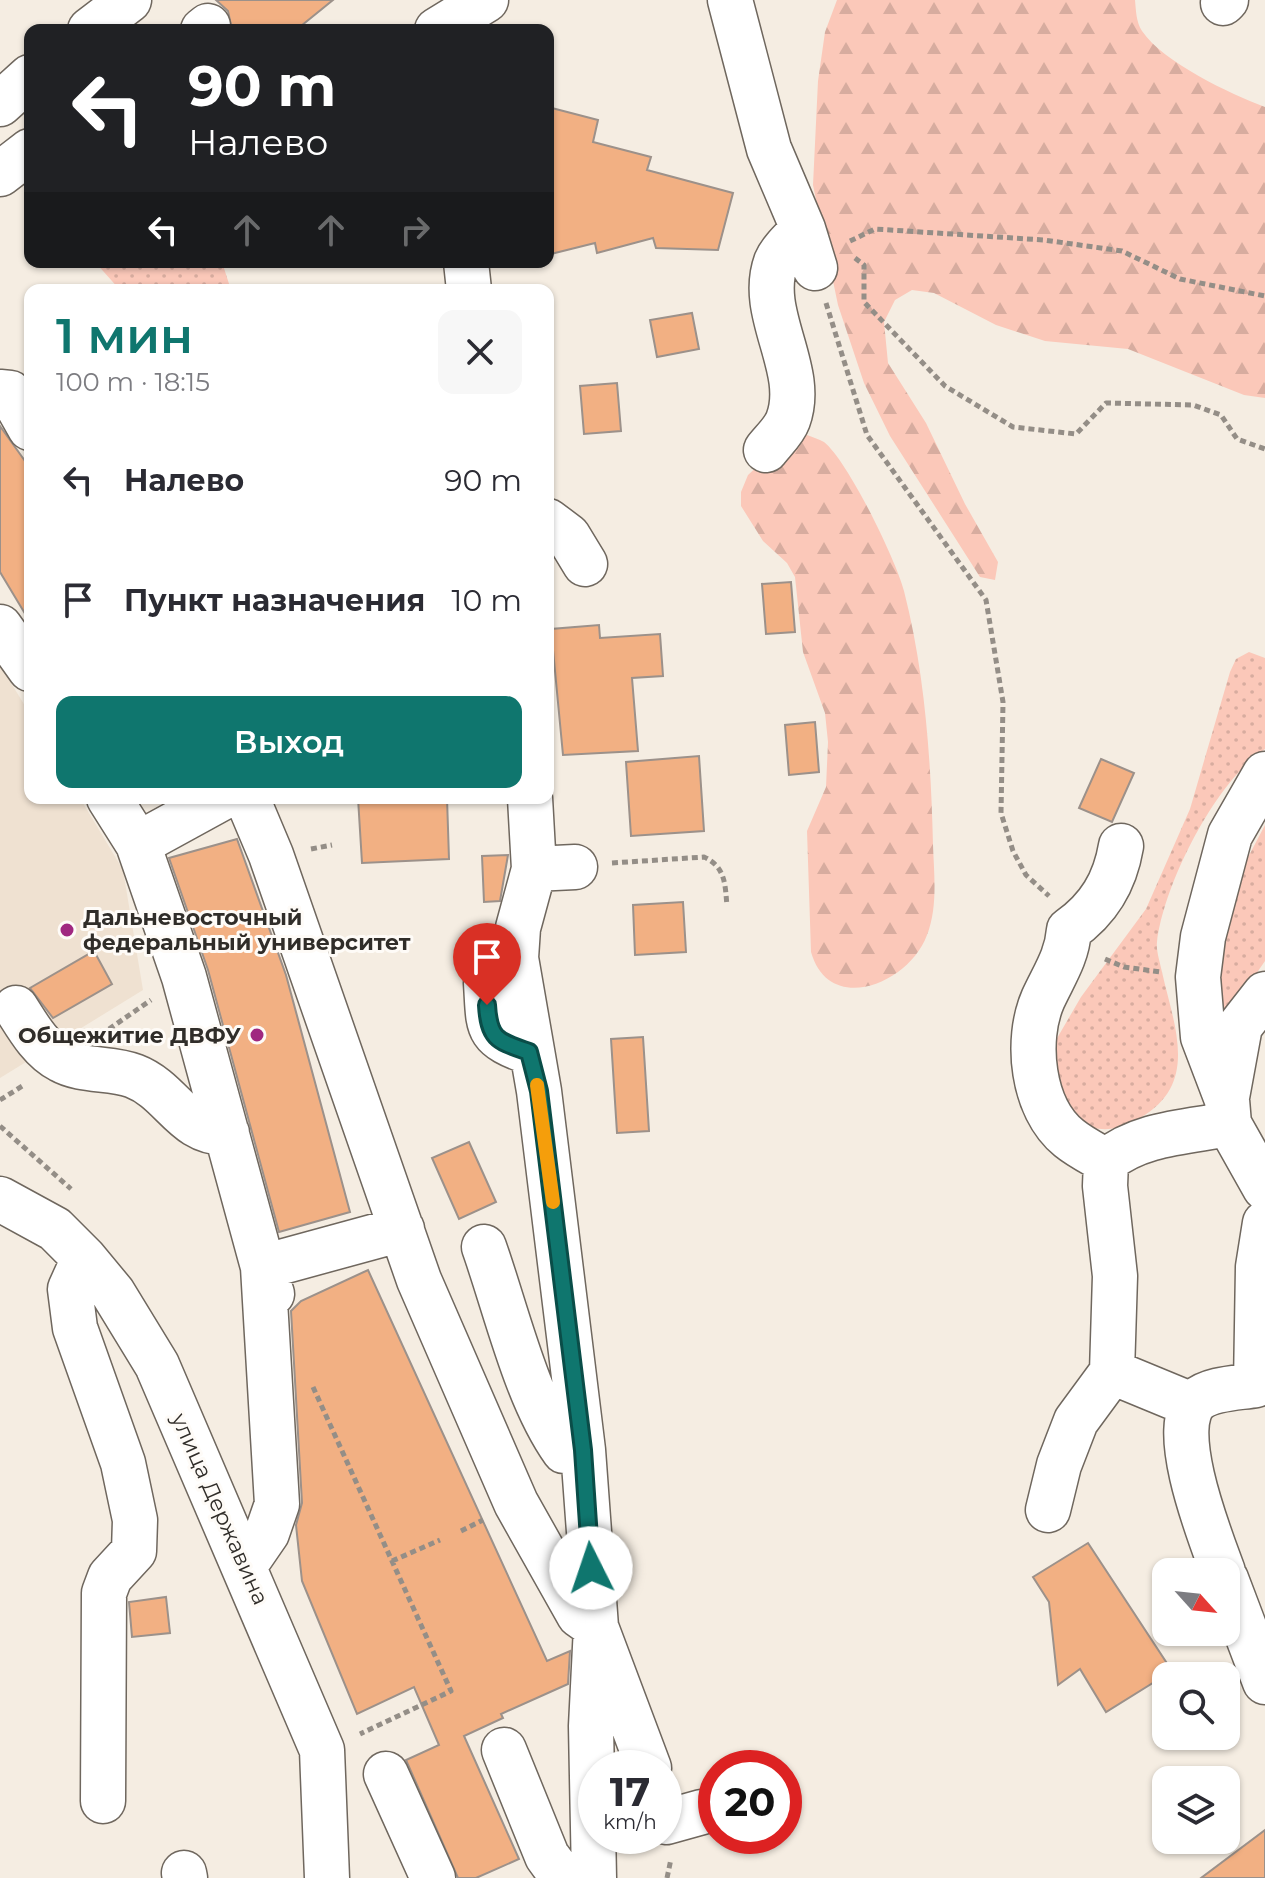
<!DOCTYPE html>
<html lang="ru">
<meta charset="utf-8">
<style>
:root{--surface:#fff;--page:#f7f7f7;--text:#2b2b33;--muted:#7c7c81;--accent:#0f766e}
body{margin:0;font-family:Montserrat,sans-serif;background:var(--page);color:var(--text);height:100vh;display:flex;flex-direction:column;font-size:30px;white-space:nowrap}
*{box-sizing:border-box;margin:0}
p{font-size:26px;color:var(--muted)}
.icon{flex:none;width:44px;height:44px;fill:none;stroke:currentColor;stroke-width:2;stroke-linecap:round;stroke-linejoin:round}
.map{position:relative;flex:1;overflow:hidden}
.drawer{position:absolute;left:24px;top:284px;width:530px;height:520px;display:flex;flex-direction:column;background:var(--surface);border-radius:16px;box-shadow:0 2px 6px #0004}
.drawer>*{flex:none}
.guide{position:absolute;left:24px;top:24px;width:530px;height:244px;border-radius:16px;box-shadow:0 2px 6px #0004;background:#202124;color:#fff;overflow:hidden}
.needle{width:52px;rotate:117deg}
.fabs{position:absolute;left:1152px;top:1558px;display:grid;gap:16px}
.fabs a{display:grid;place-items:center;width:88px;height:88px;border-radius:16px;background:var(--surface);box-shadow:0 2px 6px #0004;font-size:40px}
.speed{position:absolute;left:578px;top:1750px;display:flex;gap:16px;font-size:40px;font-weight:700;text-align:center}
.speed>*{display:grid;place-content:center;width:104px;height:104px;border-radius:50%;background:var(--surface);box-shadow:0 2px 6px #0004;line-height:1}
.speed small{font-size:20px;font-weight:400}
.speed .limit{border:12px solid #d22;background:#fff;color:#111}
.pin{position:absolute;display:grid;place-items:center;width:68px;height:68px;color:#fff;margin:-82px -34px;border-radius:50% 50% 50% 0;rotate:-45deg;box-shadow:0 0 8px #0007}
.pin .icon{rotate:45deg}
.me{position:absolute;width:88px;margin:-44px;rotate:356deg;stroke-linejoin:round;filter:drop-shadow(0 0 6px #0008)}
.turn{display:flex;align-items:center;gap:28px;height:168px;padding:0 32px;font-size:36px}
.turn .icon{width:104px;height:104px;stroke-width:2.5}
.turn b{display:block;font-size:56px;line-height:68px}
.lanes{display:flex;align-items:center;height:76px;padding:0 32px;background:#0003;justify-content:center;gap:40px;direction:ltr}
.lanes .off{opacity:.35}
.round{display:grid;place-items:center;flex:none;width:84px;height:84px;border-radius:16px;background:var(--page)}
.summary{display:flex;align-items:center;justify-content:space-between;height:136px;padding:0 32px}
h1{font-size:48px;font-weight:600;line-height:60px;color:var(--accent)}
.primary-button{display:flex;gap:16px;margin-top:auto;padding:16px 32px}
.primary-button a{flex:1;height:92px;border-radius:16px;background:var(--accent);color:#fff;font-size:32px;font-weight:600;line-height:92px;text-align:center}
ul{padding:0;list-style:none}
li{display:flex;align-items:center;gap:24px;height:120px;padding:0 32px}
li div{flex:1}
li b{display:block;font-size:30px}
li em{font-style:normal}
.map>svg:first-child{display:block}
.built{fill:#efe1d1}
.green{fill:url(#green-dots)}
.forest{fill:url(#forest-firs)}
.building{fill:#f2b083;stroke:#9c918a;stroke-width:2}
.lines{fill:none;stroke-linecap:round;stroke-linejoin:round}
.minor-casing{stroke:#6f675e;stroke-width:47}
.path{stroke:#948e87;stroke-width:5;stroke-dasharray:6 4;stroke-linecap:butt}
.minor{stroke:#fff;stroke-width:44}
.route-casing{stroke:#0a4d48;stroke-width:20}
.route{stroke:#0f766e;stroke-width:14}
.slow{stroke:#f59e0b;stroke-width:14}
.poi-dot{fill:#a02880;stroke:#fefbf7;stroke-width:3}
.labels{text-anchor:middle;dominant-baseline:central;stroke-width:6;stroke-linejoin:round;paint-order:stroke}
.poi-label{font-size:22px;font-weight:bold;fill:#302d29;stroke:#fefbf7;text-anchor:start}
.street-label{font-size:22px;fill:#302d29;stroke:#fefbf7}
</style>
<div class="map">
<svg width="1265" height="1878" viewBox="0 0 1265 1878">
<defs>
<pattern id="green-dots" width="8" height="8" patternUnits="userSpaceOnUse" patternTransform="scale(2)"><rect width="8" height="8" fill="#fbc8b9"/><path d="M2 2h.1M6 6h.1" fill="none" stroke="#d7ac9f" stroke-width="1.8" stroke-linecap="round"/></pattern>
<pattern id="forest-firs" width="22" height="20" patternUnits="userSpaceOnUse" patternTransform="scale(2)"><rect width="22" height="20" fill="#fbc8b9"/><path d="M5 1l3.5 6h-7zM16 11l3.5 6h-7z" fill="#d7ac9f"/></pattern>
</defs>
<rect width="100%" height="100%" fill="#f5ede2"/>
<!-- built -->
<path class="built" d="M0 665 30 714V798H80L123 870 143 990 0 1078Z"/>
<!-- green -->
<path class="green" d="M95 262H222L231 290H120Z
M1249 652 1265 658V749C1216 781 1164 883 1157 942 1156 951 1160 962 1162 972 1174 1026 1200 1084 1140 1118 1101 1140 1086 1126 1051 1107L1056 1040 1081 997 1146 909 1190 809 1230 672 1236 659Z
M1265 825V961L1229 1013 1217 1020 1208 986 1245 863Z"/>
<!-- forest -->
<path class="forest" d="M837 0H1135C1136 10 1136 22 1142 31 1163 62 1230 94 1265 107V398L1244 395 1128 349 1045 341 996 325 934 293 912 290 895 300 884 322 888 363 926 423 965 504 998 562 995 580 980 577 890 436 864 383 838 305 813 185 818 81 825 32Z
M807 435C812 437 819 439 824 442 848 461 896 560 904 591 925 673 931 760 933 845 934 874 938 907 927 935 909 984 829 1016 811 952L807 831 826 787 828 742 825 713 803 652 795 577 787 563 763 541 741 506V492L748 475 776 449Z"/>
<!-- building -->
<path class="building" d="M216 0H333L296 30H232L228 11Z
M548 107 598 120 593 142 651 157 647 170 733 193 718 250 656 248 653 238 597 253 595 243 551 254Z
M692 313 699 349 657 357 650 320Z
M617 383 621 431 584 434 580 386Z
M0 426 30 468V622L0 572Z
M791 582 795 632 766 634 762 584Z
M599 625 600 638 660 634 663 676 632 678 638 751 563 755 551 629Z
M815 722 819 772 789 775 785 725Z
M699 756 704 831 631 836 626 762Z
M1101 759 1134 773 1112 822 1079 808Z
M358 798H447L449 859 362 863Z
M237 839 286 975 350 1212 279 1232 208 970 169 858Z
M508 855 500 901 484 902 482 856Z
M683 902 686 952 635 955 633 905Z
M94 951 112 984 53 1018 30 988Z
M643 1037 649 1131 617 1133 611 1039Z
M469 1142 496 1202 459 1219 432 1158Z
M368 1270 547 1661 570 1651 568 1684 501 1714 503 1718 464 1736 519 1859 476 1878H458L406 1760 439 1745 414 1687 357 1714 302 1581 296 1525 302 1503 291 1311 301 1301Z
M1088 1543 1172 1671 1106 1712 1080 1669 1058 1685 1049 1602 1033 1577Z
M166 1597 170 1633 132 1637 129 1602Z
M1265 1830V1878H1201Z"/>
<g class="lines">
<defs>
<path id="minor" d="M730 0 769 149 803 229 815 268
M1223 3 1226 0
M90 30 129 0
M203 30 208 26
M437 30 486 0
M0 104 30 77
M0 174 30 151
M466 262 469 290
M0 392 10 393 30 428
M766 450C773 441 784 431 788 420 807 369 757 314 776 262 781 250 795 238 803 229
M548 521 568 536 585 564
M0 627 30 669
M1265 774 1230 835 1203 937 1198 977 1203 1037 1227 1100 1229 1124 1265 1188
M109 798 138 844 184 977 263 1267 277 1504 267 1533 245 1565
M247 798 271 855 419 1280 516 1503 579 1615 596 1627 649 1768
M530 798 534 869 518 928 516 958 539 1091 583 1450 596 1627 591 1726 594 1878
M138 844 222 798
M534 869 575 867
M486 983C489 1028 484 1036 529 1052
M16 1008C28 1027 41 1050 61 1060 82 1072 112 1067 134 1076 173 1091 183 1134 227 1133
M1227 1097 1240 1026 1265 994
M1106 1161C1140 1133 1187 1132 1229 1124
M0 1199 55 1229 84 1258 113 1293 157 1365 322 1750 327 1878
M484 1247C506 1309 526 1398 564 1451L583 1450
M84 1258 70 1289 75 1328 123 1463 135 1520 134 1551 110 1577 104 1593 103 1801
M272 1294 263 1267 402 1229
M1112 1372 1192 1405
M1048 1510 1059 1465 1076 1421 1112 1372 1115 1276 1105 1186 1106 1161C1094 1154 1080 1147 1069 1138 1032 1108 1025 1040 1043 999 1054 975 1067 957 1069 930 1099 909 1115 882 1121 846
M1223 1572C1211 1539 1166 1427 1197 1400 1211 1388 1238 1388 1256 1385L1258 1267 1265 1223
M1226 1579 1265 1682
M504 1750 547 1856 563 1878
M386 1774 433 1878
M666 1822 702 1812
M184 1873 185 1878"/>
</defs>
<!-- minor casing -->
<use href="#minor" class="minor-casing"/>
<!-- path -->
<path class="path" d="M850 241 875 229 1044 240 1122 251 1180 279 1265 296
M855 258 864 265V302L945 386 1013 427 1076 434 1106 403 1193 405 1221 415 1237 439 1265 449
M826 303 867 435 986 600 1003 702 1001 813 1013 851 1026 875 1049 896
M311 849 332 845
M612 863 704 857C726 867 725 885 727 906
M1105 959 1124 967 1161 972
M109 1029 151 1000
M0 1100 24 1085
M0 1126 71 1189
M313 1387 451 1691 360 1734
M461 1531 483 1520
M392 1561 440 1540
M667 1878 671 1859"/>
<!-- minor -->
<use href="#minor" class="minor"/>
</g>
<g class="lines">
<defs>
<path id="route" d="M487 1005C489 1040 498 1041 529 1052L539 1091 583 1450 591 1568"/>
</defs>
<!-- route casing -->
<use href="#route" class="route-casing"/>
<!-- route -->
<use href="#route" class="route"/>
<!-- slow -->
<path class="slow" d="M537 1085 553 1202"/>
</g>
<!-- markers -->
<g class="poi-dot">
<circle cx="67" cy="930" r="8"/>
<circle cx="257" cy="1035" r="8"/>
</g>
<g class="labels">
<!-- poi labels -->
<g class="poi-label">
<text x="83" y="917">Дальневосточный<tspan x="83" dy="25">федеральный университет</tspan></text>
<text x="241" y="1035" text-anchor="end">Общежитие ДВФУ</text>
</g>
<!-- street labels -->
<g class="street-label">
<text transform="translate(220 1509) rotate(66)">улица Державина</text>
</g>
</g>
</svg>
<div class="fabs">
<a><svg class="needle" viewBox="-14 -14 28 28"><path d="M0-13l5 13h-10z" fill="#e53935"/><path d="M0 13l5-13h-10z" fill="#7c7c81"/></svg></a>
<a><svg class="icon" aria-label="search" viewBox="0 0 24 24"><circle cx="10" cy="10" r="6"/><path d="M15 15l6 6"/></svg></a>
<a><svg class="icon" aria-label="layers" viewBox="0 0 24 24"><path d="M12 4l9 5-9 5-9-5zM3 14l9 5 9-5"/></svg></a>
</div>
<div class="speed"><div>17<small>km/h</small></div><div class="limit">20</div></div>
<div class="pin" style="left:487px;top:1005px;background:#d93025"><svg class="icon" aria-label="arrive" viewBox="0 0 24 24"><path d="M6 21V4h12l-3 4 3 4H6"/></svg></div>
<svg class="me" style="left:591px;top:1568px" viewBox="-20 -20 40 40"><circle r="19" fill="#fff"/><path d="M0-13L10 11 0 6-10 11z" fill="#0f766e"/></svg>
<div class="guide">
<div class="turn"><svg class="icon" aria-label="left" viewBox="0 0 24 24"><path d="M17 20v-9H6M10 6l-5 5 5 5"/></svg><div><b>90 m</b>Налево</div></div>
<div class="lanes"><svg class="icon" aria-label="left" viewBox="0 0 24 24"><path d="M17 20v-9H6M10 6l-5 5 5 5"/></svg><svg class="icon off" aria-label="ahead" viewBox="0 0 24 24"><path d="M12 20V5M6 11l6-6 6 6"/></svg><svg class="icon off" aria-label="ahead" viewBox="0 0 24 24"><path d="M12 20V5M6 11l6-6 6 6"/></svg><svg class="icon off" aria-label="right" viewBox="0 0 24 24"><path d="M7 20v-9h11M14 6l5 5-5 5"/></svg></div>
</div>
<section class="drawer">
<div class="summary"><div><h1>1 мин</h1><p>100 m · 18:15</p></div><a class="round"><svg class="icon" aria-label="close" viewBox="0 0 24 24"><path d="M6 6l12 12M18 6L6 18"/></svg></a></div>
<ul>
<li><svg class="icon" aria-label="left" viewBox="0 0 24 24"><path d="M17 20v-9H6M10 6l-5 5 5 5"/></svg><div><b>Налево</b></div><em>90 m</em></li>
<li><svg class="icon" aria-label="arrive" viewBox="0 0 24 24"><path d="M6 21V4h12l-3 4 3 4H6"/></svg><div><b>Пункт назначения</b></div><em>10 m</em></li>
</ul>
<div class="primary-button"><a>Выход</a></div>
</section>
</div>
